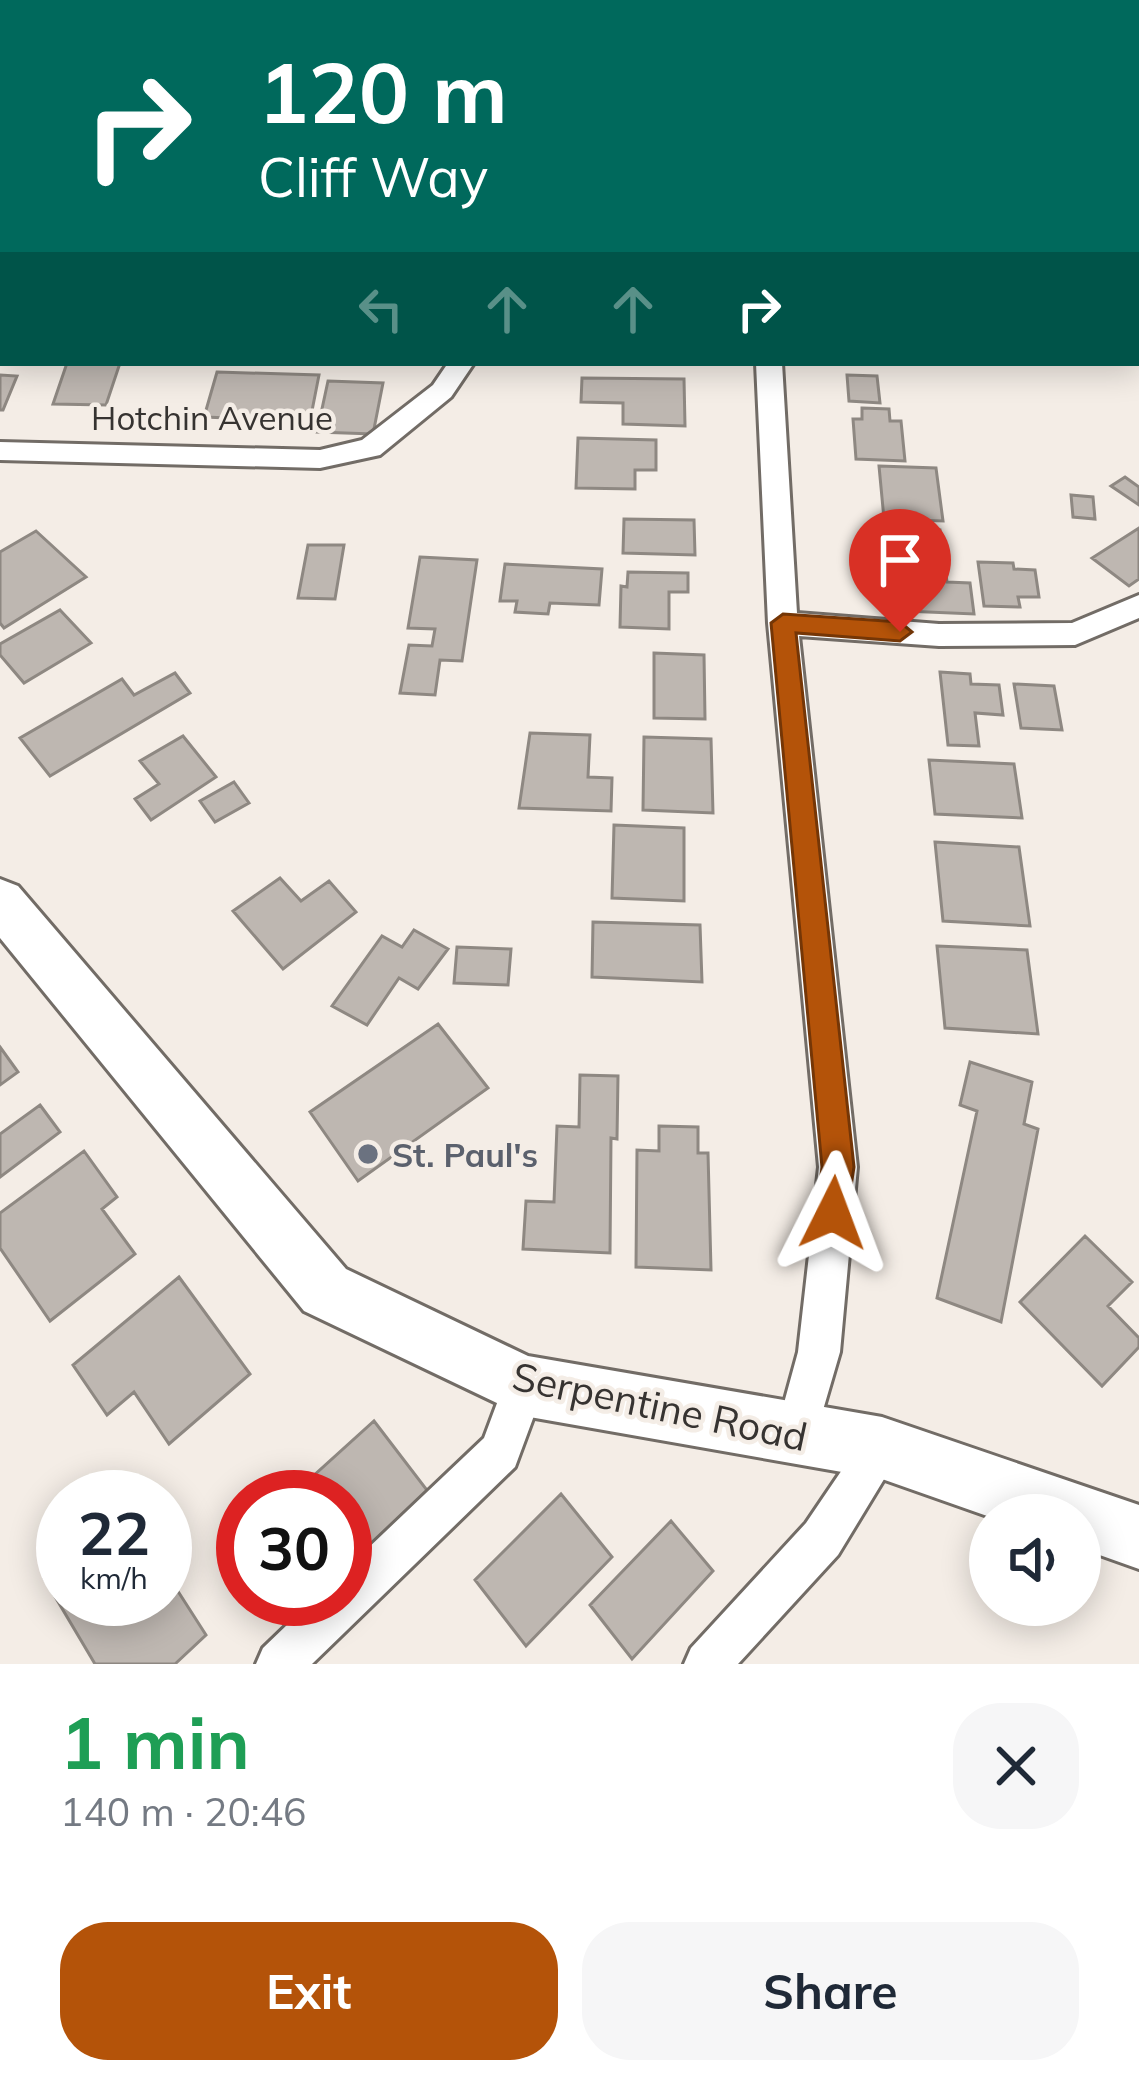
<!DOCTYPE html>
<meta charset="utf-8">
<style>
:root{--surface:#fff;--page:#f6f6f7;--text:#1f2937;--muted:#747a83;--accent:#b45309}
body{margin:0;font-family:Mulish,sans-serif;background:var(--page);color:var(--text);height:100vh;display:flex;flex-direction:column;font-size:45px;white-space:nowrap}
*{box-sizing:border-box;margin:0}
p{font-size:39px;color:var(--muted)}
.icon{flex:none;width:66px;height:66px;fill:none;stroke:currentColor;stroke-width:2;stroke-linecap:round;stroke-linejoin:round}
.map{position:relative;height:1664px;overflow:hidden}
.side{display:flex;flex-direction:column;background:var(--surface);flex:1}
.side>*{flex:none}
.banner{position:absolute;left:0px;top:0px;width:1140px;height:366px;box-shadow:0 6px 30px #0003;background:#00695c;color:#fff;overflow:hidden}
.tools{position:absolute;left:969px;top:1494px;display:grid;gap:24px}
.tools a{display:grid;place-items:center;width:132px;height:132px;border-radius:50%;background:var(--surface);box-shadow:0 6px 30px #0003;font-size:60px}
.speed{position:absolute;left:36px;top:1470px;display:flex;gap:24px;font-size:60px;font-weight:700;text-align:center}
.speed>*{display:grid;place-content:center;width:156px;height:156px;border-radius:50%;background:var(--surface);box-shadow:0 6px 30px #0003;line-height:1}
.speed small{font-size:30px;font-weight:400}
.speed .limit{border:18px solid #d22;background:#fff;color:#111}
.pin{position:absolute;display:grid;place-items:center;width:102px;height:102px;color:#fff;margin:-123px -51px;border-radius:50% 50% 50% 0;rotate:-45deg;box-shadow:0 0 12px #0007}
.pin .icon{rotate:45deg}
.me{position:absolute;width:132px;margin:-66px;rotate:3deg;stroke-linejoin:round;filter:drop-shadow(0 0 9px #0008)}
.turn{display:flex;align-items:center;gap:42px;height:252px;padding:0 60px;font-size:54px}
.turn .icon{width:156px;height:156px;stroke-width:2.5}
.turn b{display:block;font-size:84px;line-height:102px}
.lanes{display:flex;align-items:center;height:114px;padding:0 60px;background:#0003;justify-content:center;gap:60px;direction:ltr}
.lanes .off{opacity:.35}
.round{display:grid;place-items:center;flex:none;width:126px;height:126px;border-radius:48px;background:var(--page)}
.overview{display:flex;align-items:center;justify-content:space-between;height:204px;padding:0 60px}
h1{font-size:72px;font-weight:700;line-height:90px;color:#1e9e55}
.primary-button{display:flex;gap:24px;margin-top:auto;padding:24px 60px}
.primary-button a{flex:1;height:138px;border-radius:48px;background:var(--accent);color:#fff;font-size:48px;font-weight:700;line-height:138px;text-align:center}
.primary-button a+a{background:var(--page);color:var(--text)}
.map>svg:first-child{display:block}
.building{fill:#beb7b1;stroke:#8e8882;stroke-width:3}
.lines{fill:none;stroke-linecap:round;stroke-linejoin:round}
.street-casing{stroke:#726c66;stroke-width:6}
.secondary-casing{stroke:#726c66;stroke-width:6}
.street{fill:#fff;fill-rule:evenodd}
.secondary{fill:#fff;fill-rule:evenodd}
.route{fill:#b45309;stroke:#753606;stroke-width:3}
.worship-dot{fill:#6b7280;stroke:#f4ede6;stroke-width:4.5}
.labels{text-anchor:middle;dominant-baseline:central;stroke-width:9;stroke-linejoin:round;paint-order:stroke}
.street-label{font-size:33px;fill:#363331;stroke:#f4ede6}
.worship-label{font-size:33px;font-weight:bold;fill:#5b616d;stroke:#f4ede6;text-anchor:start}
.near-street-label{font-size:39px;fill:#363331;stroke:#f4ede6}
</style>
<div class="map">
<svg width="1139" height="1664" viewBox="0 0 1139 1664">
<rect width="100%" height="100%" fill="#f4ede6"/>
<!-- building -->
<path class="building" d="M39 0H174L38 3Z
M67 363H120L106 405 53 404Z
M217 372 319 375 310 421 204 417Z
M0 375 17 376 3 410H0Z
M847 375 877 376 880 403 849 401Z
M582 378 684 379 685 426 623 424V403L581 402Z
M328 381 383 383 373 434 317 432Z
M862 408 889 409 890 421H901L905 461 856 459 853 419H862Z
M578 438 656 440V470H635V489L576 488Z
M879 466 936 468 943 521 884 519Z
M1125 477 1139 487V505L1111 486Z
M1071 495 1093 497 1095 519 1073 517Z
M624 519 694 520 695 555 623 553Z
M882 528 940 530 947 582 970 583 974 614 881 610 879 580H886Z
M1139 528V579L1129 586 1092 558Z
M36 531 86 577 4 628 0 623V552Z
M308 545H344L335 599 298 598Z
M420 557 477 560 462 661 440 660 435 695 400 693 409 645 432 646 435 629 408 628Z
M978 562 1013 563 1014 569 1035 570 1039 597H1018L1020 607 984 606Z
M505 564 602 569 599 605 550 603 548 614 515 612 517 601H500Z
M628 572 688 573V592H669V629L620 627 621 586 627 587Z
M60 610 91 643 24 683 0 655V644Z
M654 653 704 655 705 719 654 718Z
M940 672 970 674 971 684 999 685 1003 715 975 713 979 746 948 745Z
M175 673 190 693 50 776 20 738 122 679 134 695Z
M1014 684 1054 686 1062 730 1021 728Z
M530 733 590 735 588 777 612 778 611 811 519 808Z
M183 736 216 777 151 820 135 799 159 784 140 761Z
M644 737 711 739 713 813 643 810Z
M929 760 1014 764 1022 818 935 814Z
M234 782 249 803 215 822 200 801Z
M614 825 684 828V901L612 898Z
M935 842 1019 847 1030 926 943 921Z
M280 878 301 901 329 881 356 912 283 969 233 911Z
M593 922 700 925 702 982 592 977Z
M414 930 448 949 418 989 399 978 367 1025 332 1006 382 936 402 947Z
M937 946 1027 950 1038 1034 945 1028Z
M457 947 511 949 508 985 454 983Z
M438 1024 488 1088 358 1181 310 1112Z
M0 1047 18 1072 0 1085Z
M970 1062 1032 1082 1024 1124 1038 1129 1001 1322 937 1298 977 1111 960 1105Z
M580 1075 618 1076 617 1139 611 1138 610 1253 523 1249 526 1201 554 1202 557 1126 579 1127Z
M40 1105 60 1132 0 1177V1134Z
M659 1126 698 1127V1153H708L711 1270 636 1267 637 1150 659 1151Z
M84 1151 117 1197 102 1209 135 1254 50 1321 0 1248V1213Z
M1085 1236 1132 1282 1108 1306 1139 1338V1347L1102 1386 1020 1302Z
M179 1277 250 1374 169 1444 134 1392 107 1415 73 1365Z
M374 1421 433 1498 345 1579V1497H290Z
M561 1494 612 1557 526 1646 475 1580Z
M671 1521 713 1571 632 1659 590 1605Z
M63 1562V1599H165V1571L206 1635 175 1664H95L44 1578Z"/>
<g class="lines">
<defs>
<path id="street" d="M745 0H765L766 3H746Z
M1139 0V11H1137V3H1128Z
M0 70H3V82H0Z
M1137 215H1139L1137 230Z
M448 363H474L451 397 380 455 320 468 0 460V442L320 450 362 440 433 385Z
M756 363H782L797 613 939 624 1072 623 1139 595V618L1075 645 939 646 799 636 857 1167 840 1352 811 1451 796 1457 781 1451 775 1436 798 1352 819 1167 768 623Z
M524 1365 539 1371 545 1386 515 1467 312 1664H256L263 1648 314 1599H345V1570L484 1438 509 1371Z
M882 1427 897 1433 903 1448 838 1555 738 1664H684L691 1648 806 1523 867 1433Z"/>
<path id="secondary" d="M0 879 18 886 346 1269 528 1356 882 1417 1139 1505V1569L1080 1548V1515L990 1517 882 1479 524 1416 304 1311 0 938Z"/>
</defs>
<!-- street casing -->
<use href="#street" class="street-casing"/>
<!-- secondary casing -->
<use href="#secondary" class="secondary-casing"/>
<!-- street -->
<use href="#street" class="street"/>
<!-- secondary -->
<use href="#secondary" class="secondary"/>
</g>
<!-- route -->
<path class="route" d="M783 614 900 622 912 632 900 641 796 633 854 1167 845 1225 833 1229 822 1225 817 1213 822 1167 771 623Z"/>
<!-- markers -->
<circle class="worship-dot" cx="368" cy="1154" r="12"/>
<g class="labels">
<!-- street labels -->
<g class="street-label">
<text x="212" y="417">Hotchin Avenue</text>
</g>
<!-- worship labels -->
<g class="worship-label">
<text x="392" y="1154">St. Paul's</text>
</g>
<!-- near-street labels -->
<g class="near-street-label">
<text transform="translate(660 1406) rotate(12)">Serpentine Road</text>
</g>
</g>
</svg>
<div class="tools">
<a><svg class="icon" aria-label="sound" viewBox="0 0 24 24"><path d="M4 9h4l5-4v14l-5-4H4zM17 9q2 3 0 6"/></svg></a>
</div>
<div class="speed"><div>22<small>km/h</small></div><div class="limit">30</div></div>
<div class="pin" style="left:900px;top:632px;background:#d93025"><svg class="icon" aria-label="arrive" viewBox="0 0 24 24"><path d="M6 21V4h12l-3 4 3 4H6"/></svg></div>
<svg class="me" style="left:833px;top:1213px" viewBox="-20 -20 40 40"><path d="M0-17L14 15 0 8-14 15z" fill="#b45309" stroke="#fff" stroke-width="4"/></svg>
<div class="banner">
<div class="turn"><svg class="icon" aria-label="right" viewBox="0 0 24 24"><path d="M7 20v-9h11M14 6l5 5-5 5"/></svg><div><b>120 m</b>Cliff Way</div></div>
<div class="lanes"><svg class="icon off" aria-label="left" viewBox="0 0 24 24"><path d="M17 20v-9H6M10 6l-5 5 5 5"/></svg><svg class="icon off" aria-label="ahead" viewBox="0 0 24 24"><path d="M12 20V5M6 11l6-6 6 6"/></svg><svg class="icon off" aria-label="ahead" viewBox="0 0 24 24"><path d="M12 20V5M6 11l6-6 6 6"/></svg><svg class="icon" aria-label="right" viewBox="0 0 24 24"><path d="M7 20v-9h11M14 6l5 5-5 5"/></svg></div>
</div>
</div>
<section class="side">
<div class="overview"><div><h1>1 min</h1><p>140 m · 20:46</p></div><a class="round"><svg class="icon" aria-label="close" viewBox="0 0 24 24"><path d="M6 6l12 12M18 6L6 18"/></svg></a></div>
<div class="primary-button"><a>Exit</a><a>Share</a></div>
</section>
